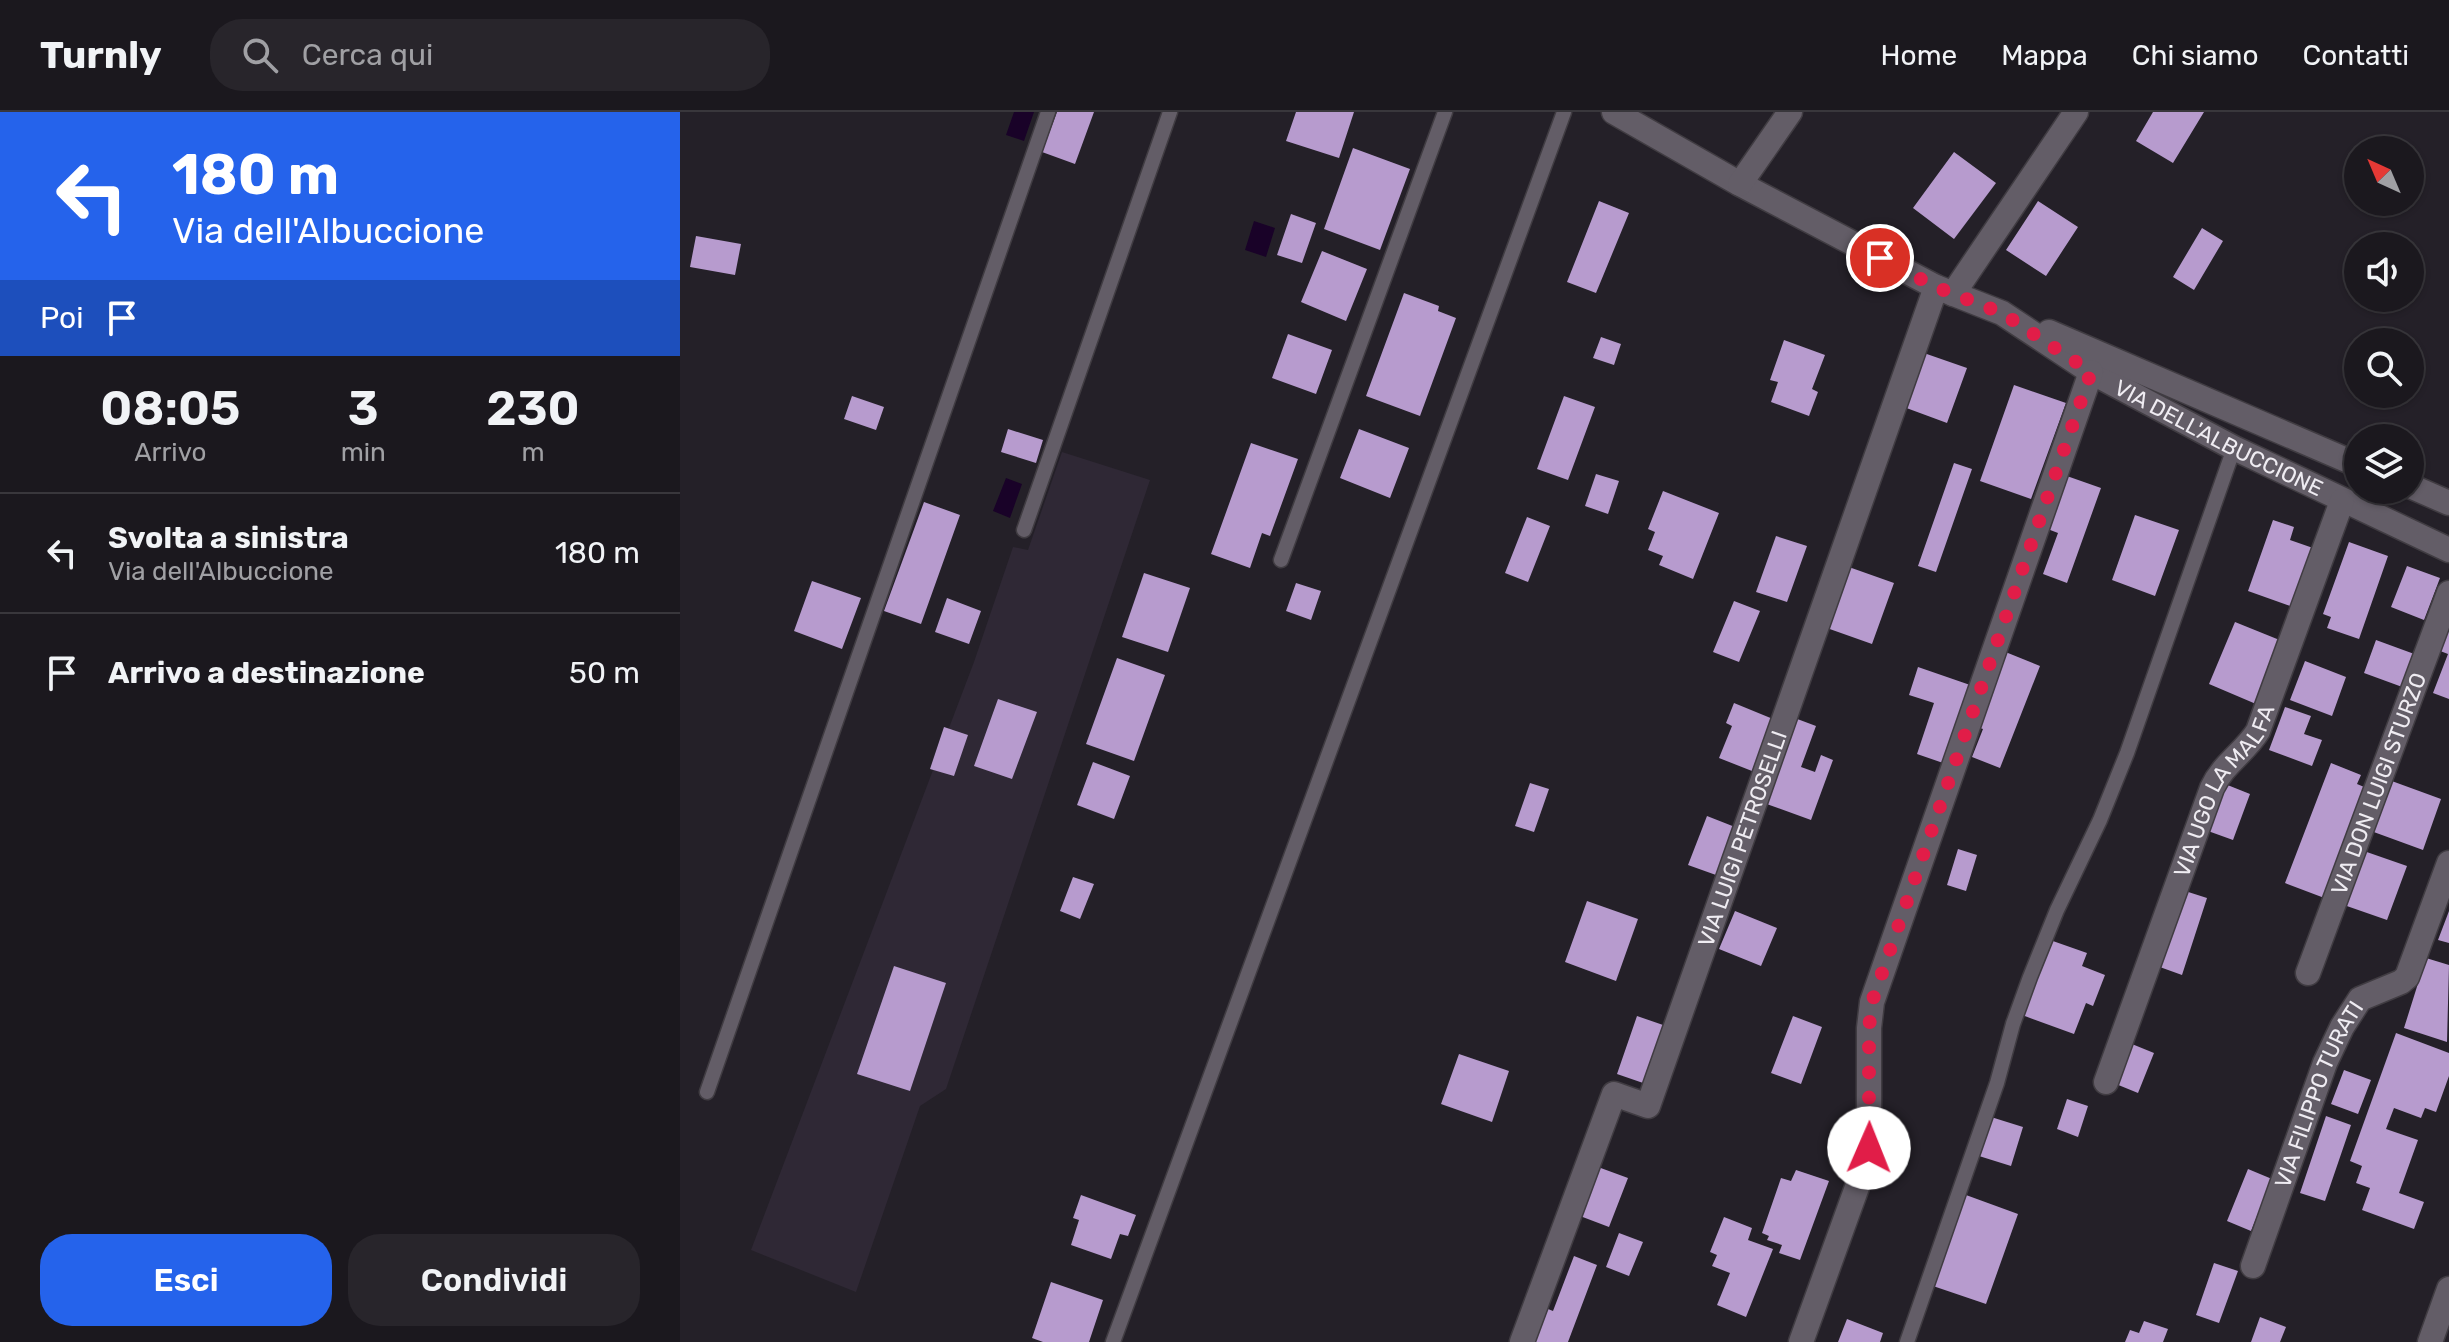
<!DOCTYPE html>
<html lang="it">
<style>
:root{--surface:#1b181e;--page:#28252b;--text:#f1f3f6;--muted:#a0a0a4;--line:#39373c;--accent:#2563eb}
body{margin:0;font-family:Rubik,sans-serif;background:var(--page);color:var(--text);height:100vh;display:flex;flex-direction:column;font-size:30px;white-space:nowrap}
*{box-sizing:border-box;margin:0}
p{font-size:26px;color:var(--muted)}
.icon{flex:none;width:44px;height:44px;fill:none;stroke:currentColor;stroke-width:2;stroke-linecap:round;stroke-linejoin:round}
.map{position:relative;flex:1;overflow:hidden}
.side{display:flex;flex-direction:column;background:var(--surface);width:680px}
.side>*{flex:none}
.hud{background:#2563eb;color:#fff;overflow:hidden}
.needle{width:52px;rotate:316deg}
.buttons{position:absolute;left:1664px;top:24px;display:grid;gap:16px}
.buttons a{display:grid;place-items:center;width:80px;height:80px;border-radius:50%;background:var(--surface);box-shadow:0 2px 6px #0004,0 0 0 2px var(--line);font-size:40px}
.pin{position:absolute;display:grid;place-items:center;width:68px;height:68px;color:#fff;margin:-34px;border:4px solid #fff;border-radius:50%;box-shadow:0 2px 8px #0007}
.me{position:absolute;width:88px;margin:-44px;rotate:1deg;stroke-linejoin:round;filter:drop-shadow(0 0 6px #0008)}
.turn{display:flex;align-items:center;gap:28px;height:168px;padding:0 40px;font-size:36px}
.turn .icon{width:104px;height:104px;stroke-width:2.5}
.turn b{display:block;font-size:56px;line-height:68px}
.then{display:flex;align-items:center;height:76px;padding:0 40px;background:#0003;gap:16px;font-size:30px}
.eta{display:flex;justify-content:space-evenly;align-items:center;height:136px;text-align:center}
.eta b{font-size:48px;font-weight:600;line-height:56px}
.action{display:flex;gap:16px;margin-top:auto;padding:16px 40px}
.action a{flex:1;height:92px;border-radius:32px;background:var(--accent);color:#fff;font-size:32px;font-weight:600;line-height:92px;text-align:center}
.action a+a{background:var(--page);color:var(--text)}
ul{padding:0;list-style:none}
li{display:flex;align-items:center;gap:24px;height:120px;padding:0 40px;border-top:2px solid var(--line)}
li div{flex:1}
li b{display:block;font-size:30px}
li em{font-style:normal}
header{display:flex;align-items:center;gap:48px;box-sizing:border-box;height:112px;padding:0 40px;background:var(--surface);border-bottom:2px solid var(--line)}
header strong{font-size:38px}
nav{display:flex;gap:44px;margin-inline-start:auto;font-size:28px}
.search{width:560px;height:72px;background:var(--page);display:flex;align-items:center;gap:20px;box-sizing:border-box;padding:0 28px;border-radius:32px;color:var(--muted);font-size:30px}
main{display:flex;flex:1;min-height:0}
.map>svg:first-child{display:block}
.built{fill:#2f2835}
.water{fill:#190228}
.building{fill:#b79bce}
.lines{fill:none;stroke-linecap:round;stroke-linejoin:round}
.lane-casing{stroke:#403c42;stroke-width:17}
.street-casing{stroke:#403c42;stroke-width:27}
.lane{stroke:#635d67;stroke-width:14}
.street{stroke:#635d67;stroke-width:24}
.route{stroke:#e11d48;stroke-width:14;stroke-dasharray:0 25.2}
.labels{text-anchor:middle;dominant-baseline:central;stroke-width:8;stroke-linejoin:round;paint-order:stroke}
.street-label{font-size:22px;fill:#efecf2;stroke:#0d0b0e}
</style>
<header>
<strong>Turnly</strong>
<div class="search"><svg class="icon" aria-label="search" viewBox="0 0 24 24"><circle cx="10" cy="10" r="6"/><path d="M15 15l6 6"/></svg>Cerca qui</div>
<nav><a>Home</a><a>Mappa</a><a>Chi siamo</a><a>Contatti</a></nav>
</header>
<main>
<section class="side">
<div class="hud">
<div class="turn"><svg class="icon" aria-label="left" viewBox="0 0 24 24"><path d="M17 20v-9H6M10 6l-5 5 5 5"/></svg><div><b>180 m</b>Via dell'Albuccione</div></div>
<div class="then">Poi<svg class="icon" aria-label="arrive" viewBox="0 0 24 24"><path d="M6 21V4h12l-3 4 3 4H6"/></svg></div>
</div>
<div class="eta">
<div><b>08:05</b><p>Arrivo</p></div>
<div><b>3</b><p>min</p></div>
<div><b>230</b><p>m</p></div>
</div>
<ul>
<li><svg class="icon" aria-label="left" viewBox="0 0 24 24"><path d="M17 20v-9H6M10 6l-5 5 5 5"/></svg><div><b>Svolta a sinistra</b><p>Via dell'Albuccione</p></div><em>180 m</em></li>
<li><svg class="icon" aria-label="arrive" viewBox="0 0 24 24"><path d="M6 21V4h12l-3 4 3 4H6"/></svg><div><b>Arrivo a destinazione</b></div><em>50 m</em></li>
</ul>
<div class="action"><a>Esci</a><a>Condividi</a></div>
</section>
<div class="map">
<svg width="1769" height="1230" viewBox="0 0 1769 1230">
<rect width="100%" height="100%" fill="#242028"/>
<!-- built -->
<path class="built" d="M382 340 470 368 266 977 240 994 176 1180 71 1138 294 550 333 435 348 438Z"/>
<!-- water -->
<path class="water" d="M334 0H354L344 29 326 23Z
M574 109 595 116 586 145 565 138Z
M326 366 342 372 330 406 313 399Z"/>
<!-- building -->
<path class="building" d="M377 0H414L395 52 362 40Z
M616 0H674L659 46 606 29Z
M1473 0H1524L1493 51 1456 29Z
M673 36 730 57 700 138 644 117Z
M1274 40 1316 71 1274 127 1233 96Z
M919 89 949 101 916 181 887 170Z
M1358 89 1398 115 1366 164 1326 138Z
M611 102 636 111 622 151 597 143Z
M1522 116 1543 129 1514 178 1493 165Z
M16 124 61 132 55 163 10 155Z
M642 139 687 157 666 209 621 190Z
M724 181 759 194 758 199 776 206 740 304 686 284Z
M608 222 652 238 636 282 592 266Z
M921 225 941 232 934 253 913 246Z
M1104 228 1145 243 1132 277 1138 280 1129 304 1091 290 1098 270 1090 268Z
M1241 240 1287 256 1267 311 1221 294Z
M1334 273 1386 291 1351 387 1300 369Z
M172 284 204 295 196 318 164 307Z
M884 284 915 295 888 368 857 357Z
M328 317 363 328 356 351 321 340Z
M679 317 729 336 710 386 660 366Z
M571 331 618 347 590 424 582 421 570 456 531 442Z
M1274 351 1292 357 1256 460 1238 454Z
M916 362 939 369 928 402 905 394Z
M1384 363 1421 376 1387 471 1363 462 1378 421 1365 416Z
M983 379 1039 401 1013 467 979 453 983 444 968 438 975 420 968 417Z
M244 390 280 403 241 512 204 499Z
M1455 403 1499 418 1475 484 1432 468Z
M847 405 870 414 848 470 825 461Z
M1593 408 1614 415 1610 428 1633 436 1613 495 1568 479Z
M1096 424 1127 434 1107 490 1076 480Z
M1669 430 1708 444 1679 527 1647 516 1651 505 1643 502Z
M1166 454 1214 471 1192 532 1144 515Z
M1727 454 1760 466 1744 508 1711 495Z
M464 461 510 476 488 540 442 525Z
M132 469 181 486 162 537 114 519Z
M616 471 641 479 631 508 606 499Z
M267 486 301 499 289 532 255 520Z
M1054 489 1080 499 1059 550 1033 540Z
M1769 501V587L1753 581 1768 542 1755 537Z
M1555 510 1602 529 1576 592 1529 572Z
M1696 528 1737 543 1725 576 1684 561Z
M1323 539 1360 554 1320 656 1292 645 1303 617 1294 614Z
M437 546 485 563 454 649 406 632Z
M1625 549 1666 565 1652 604 1610 588Z
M1238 555 1293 574 1266 652 1237 642 1254 591 1229 583Z
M318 587 357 600 332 667 294 654Z
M1054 591 1093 607 1072 659 1039 646 1052 614 1046 611Z
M1605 595 1631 604 1624 622 1642 628 1632 654 1589 638Z
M1112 605 1136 614 1121 655 1135 660 1141 643 1153 648 1131 708 1081 690Z
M264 615 288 623 274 664 250 657Z
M413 650 450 664 434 707 397 693Z
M1651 651 1681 663 1677 672 1689 677 1647 787 1605 771Z
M1709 668 1761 687 1743 738 1691 719Z
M850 671 869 677 854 720 835 714Z
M1545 672 1570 682 1553 728 1528 719Z
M1027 704 1055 715 1036 763 1008 753Z
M1278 737 1297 743 1286 779 1267 773Z
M1681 738 1727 754 1707 808 1661 792Z
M393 765 414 772 400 807 380 799Z
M1502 778 1527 786 1502 863 1477 854Z
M907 789 958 807 936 869 885 850Z
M1055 799 1097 816 1081 854 1039 837Z
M1769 799V831L1758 828Z
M1370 828 1407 841 1402 854 1425 863 1413 894 1406 891 1394 922 1342 903Z
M1746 846 1769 853 1767 930 1724 916Z
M214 854 266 871 230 979 177 962Z
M957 904 986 914 966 972 937 962Z
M1113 904 1142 915 1121 972 1091 961Z
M1716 921 1769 941V964L1756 1000 1745 996 1741 1006 1714 996 1706 1017 1738 1028 1719 1081 1744 1090 1734 1117 1682 1098 1690 1076 1676 1071 1682 1054 1670 1049Z
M1447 930 1474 941 1458 981 1431 970Z
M779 942 829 959 812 1010 761 992Z
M1664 958 1691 968 1678 1002 1651 992Z
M1387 987 1408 994 1398 1025 1377 1017Z
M1646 1004 1671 1013 1645 1089 1620 1081Z
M1311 1005 1343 1015 1331 1054 1299 1044Z
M918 1055 948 1066 929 1115 900 1104Z
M1568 1057 1592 1067 1571 1119 1547 1109Z
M1116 1058 1149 1069 1120 1148 1099 1141 1102 1133 1087 1128 1089 1124 1082 1121 1101 1066 1111 1069Z
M401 1083 456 1103 448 1124 440 1122 431 1147 391 1133 399 1108 393 1106Z
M1286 1083 1338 1102 1306 1192 1253 1174Z
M1044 1105 1072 1116 1068 1128 1093 1137 1066 1205 1037 1193 1050 1161 1032 1154 1037 1143 1030 1140Z
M939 1121 963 1130 949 1164 926 1155Z
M894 1144 917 1153 888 1230H855L868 1197 873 1199Z
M1534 1151 1558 1159 1539 1211 1516 1203Z
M371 1170 423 1188 409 1230H363L352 1226Z
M1580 1205 1606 1215 1600 1230H1571Z
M1167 1207 1203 1221 1200 1230H1158Z
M1464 1209 1488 1217 1483 1230H1445L1450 1218 1459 1221Z"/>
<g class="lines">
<defs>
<path id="lane" d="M344 418 490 0
M601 448 765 0
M27 980 368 0
M433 1230 884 0
M1227 1230 1317 971 1333 912 1350 865 1377 798 1420 708 1447 641 1554 336"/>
<g id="street">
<path id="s1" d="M934 0 1060 72 1256 175 1322 201 1411 260 1554 336 1769 438"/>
<path d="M1060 72 1110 0"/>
<path d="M1273 182 1396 0"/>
<path d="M1369 220 1678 353"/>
<path d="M1730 374 1769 391"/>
<path id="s2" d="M1628 861 1769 481"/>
<path id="s3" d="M1426 970 1532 676C1543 652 1565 640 1578 619L1662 389"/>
<path id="s4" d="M1573 1154 1645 951 1662 915 1680 887 1721 870 1727 865 1769 751"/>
<path id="s5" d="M842 1230 934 982 968 994 1256 175"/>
<path d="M1121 1230 1189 1042V916L1192 890 1411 260"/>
<path d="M1750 1230 1769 1177"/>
</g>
</defs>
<!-- lane casing -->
<use href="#lane" class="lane-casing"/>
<!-- street casing -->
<use href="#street" class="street-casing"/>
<!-- lane -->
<use href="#lane" class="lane"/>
<!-- street -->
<use href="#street" class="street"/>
</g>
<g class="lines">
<!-- route -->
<path class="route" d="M1189 1036V916L1192 890 1411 260 1322 201 1256 175 1200 146"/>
</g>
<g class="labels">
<!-- street labels -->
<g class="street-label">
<text stroke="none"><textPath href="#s1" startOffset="688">VIA DELL'ALBUCCIONE</textPath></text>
<text stroke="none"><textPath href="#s2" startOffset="202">VIA DON LUIGI STURZO</textPath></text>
<text stroke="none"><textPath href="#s3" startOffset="316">VIA UGO LA MALFA</textPath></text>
<text stroke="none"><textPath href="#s5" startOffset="584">VIA LUIGI PETROSELLI</textPath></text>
<text stroke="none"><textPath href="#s4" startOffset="184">VIA FILIPPO TURATI</textPath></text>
</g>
</g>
</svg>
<div class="buttons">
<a><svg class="needle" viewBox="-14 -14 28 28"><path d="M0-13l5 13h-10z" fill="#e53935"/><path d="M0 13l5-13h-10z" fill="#a0a0a4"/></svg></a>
<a><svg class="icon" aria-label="sound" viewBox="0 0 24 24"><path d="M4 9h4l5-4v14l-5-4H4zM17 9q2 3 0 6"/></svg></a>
<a><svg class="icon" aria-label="search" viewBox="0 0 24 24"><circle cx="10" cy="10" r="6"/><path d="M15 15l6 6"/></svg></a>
<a><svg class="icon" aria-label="layers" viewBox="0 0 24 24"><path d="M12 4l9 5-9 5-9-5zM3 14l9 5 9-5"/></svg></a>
</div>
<div class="pin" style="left:1200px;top:146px;background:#d93025"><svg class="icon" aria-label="arrive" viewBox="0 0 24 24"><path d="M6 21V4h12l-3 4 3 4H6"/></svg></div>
<svg class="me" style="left:1189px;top:1036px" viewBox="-20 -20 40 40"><circle r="19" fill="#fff"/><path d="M0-13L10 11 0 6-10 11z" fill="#e11d48"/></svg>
</div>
</main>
